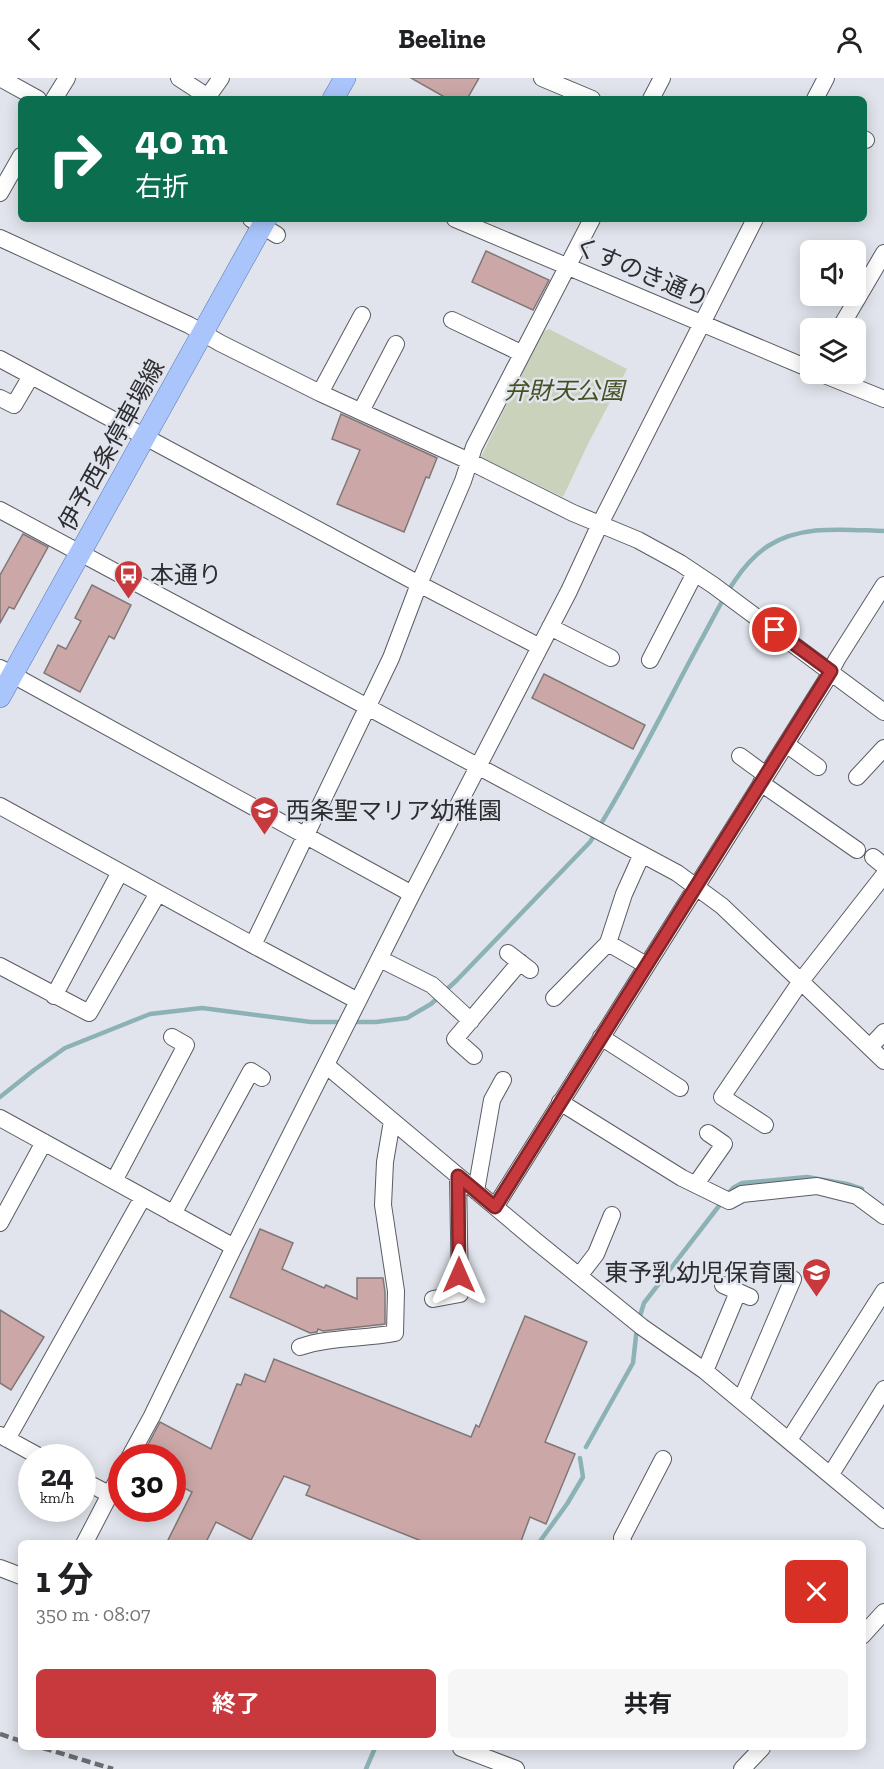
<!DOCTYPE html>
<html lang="ja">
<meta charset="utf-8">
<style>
:root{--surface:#fff;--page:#f6f6f6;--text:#202124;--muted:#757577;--accent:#c8393d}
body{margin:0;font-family:"Zilla Slab","Noto Sans JP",serif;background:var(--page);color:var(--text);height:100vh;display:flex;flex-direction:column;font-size:22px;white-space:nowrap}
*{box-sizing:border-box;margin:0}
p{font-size:20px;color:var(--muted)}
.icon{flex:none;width:33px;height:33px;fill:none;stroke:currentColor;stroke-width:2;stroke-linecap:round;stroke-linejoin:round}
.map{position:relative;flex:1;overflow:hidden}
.sheet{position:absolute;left:18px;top:1462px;width:848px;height:210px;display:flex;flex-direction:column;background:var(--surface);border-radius:9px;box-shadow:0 3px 15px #0003}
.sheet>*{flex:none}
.top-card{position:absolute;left:18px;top:18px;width:849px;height:126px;border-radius:9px;box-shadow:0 3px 15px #0003;background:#0b6e4f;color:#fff;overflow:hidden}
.fabs{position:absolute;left:800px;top:162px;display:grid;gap:12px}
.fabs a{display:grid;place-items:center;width:66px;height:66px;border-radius:9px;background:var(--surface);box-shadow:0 3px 15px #0003;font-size:30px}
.speed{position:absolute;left:18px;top:1366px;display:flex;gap:12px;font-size:30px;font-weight:700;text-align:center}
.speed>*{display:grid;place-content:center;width:78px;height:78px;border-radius:50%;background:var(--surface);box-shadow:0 3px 15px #0003;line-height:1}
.speed small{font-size:15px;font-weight:400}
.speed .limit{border:9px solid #d22;background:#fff;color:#111}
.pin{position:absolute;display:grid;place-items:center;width:51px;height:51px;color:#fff;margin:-26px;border:3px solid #fff;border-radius:50%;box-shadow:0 2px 6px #0007}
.me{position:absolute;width:66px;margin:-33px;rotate:0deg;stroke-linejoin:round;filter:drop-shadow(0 0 4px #0008)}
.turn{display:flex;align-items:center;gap:21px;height:126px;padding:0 18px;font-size:27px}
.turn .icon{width:78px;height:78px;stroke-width:2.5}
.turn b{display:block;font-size:42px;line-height:51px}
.round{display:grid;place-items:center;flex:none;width:63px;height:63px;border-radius:9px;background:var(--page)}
.summary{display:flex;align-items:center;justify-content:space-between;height:102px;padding:0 18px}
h1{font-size:36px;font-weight:700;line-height:45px}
.action{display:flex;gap:12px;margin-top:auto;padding:12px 18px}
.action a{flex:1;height:69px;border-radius:9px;background:var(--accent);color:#fff;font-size:24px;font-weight:700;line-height:69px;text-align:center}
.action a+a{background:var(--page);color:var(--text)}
header{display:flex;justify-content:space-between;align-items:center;height:78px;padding:0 18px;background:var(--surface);font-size:27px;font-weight:700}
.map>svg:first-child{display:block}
.green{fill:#cbd2bb}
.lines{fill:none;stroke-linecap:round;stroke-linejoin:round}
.stream{stroke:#8cb2b5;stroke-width:4.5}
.building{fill:#cba8a7;stroke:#817777;stroke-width:1.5}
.minor-casing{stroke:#595c63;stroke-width:18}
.major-casing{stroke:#5a77b2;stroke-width:22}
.minor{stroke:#fff;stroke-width:16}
.major{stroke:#aac5fb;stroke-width:21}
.rail{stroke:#6b6d72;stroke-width:4.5;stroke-dasharray:9 4.5;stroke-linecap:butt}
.route-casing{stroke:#822528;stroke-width:15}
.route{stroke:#c8393d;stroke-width:10}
.labels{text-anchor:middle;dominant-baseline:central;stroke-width:5;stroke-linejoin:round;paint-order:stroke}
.street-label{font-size:24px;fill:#2d2e31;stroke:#e1e4ec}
.park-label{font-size:24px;font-style:italic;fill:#455122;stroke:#e1e4ec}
.poi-label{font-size:24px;fill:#2d2e31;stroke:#e1e4ec;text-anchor:start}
</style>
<header><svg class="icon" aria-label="back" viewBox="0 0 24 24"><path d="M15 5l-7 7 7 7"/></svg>Beeline<svg class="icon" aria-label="person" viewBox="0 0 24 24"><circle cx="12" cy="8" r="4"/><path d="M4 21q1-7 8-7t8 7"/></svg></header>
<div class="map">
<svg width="884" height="1691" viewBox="0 0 884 1691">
<rect width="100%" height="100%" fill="#e1e4ec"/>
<!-- green -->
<path class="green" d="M549 251 627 291 587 368 563 419 481 379 542 254Z"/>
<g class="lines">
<!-- stream -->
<path class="stream" d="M599 749C636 689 667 625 700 564 718 532 736 489 768 468 802 446 846 452 884 453
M353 944H376L407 940 431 926 457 902 590 764 595 756
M0 1019 34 992 65 970 150 936 202 930 311 944H345
M727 1117 733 1110 742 1105 807 1099 847 1106 862 1111
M639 1241 644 1225 722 1124
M586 1369 633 1285 637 1249
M538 1466 567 1426 583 1399 580 1380
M366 1691 375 1670"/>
</g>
<!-- building -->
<path class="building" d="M411 0H479L467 21H448Z
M486 173 549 202 533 232 472 204Z
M341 336 437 380 429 400 426 399 404 454 337 426 360 372 332 361Z
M23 456 48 469 14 531 9 529 0 545V497Z
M92 507 131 527 114 561 109 558 80 614 44 595 58 567 66 571 81 543 75 540Z
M544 596 645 647 633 671 532 620Z
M260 1151 293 1165 282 1191 324 1210 326 1207 357 1221V1200H383L385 1214V1246L323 1253 318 1251 317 1254 310 1255 230 1219Z
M0 1232 44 1259 11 1312 0 1305Z
M525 1238 587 1264 545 1364 575 1376 546 1446 530 1439 520 1466H429L306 1417 310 1408 284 1398 251 1462 216 1444 205 1466H166L192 1414 172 1404V1380H141L160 1344 211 1371 237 1306 241 1307 245 1296 265 1304 274 1281 471 1359 476 1347 479 1349Z"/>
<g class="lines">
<defs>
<path id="minor" d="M0 0 38 21
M179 0 211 21
M542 0 592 21
M54 21 67 0
M206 21 221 0
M651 21 662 0
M815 21 826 0
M864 61 866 62
M0 115 21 78
M251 141 277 157
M455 141 810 291
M0 160 189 247 220 265 320 315 469 383 573 435 638 462 680 485 713 507 884 634
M452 242 521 275
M840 250 884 175
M0 281 419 506 540 569
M822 296 884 321
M320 315 362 237
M0 320 14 327 31 298
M361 333 396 266
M0 432 677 795 722 828 884 983
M550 549 611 580
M650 582 695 495
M0 590 412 816
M786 666 818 689
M740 678 766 697
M857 699 884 670
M761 705 857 772
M0 728 253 867 358 923
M873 779 884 788
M608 865 646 887
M253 867 391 580 419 506 463 403 474 369 592 141
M508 875 530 892
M380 881 432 907 471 943
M0 888 89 935 158 815
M54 918 120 794
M554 920 608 865 624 816 642 776
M601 959 680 1010
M870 969 884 954
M474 978 455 961 520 884
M327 988 537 1164 642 1249 705 1293 884 1442
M560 1024 682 1100 729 1123 742 1116 817 1108 857 1118 884 1138
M0 1040 234 1169
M765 1047 722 1019 801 903 884 797
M114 1103 186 967 172 959
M696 1106 724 1066 708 1055
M476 1113 492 1022 503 1002
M495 1129 825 604 837 581 884 507
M173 1136 251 993 262 1000
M0 1145 44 1064
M579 1198 596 1176 612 1137
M723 1207 750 1219
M433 1221 460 1216 458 1098
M300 1269C330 1259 364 1261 395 1255L396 1213 383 1127 385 1084 392 1043
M705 1293 738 1214
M741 1322 793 1201
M0 1357 42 1380
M7 1361 143 1119
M789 1362 884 1213
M129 1380 152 1338 234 1169 412 816 569 513 600 446 755 141
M831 1396 884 1311
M82 1402 109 1416
M84 1466 122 1393
M624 1466 622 1460 663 1381
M0 1490 21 1498
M862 1558 884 1534
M461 1670 516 1691
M742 1691 762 1670"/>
<path id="major" d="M333 21 345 0
M0 619 266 141"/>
</defs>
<!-- minor casing -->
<use href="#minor" class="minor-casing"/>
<!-- major casing -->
<use href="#major" class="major-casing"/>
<!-- minor -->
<use href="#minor" class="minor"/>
<!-- major -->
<use href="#major" class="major"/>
<!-- rail -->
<path class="rail" d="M0 1656 21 1663
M43 1670 113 1691"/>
</g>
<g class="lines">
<defs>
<path id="route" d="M459 1197 458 1098 495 1129 831 593 775 552"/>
</defs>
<!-- route casing -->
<use href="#route" class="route-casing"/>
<!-- route -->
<use href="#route" class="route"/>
</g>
<!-- icons -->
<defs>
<symbol id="bus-pin" viewBox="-11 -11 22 30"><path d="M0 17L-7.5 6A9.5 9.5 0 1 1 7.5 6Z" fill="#c8393d" stroke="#e1e4ec"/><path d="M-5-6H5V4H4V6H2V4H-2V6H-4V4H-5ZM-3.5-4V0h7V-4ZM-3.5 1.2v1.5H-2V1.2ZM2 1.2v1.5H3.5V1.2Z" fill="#fff"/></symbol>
<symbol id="school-pin" viewBox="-11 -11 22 30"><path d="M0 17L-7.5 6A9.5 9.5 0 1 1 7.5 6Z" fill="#c8393d" stroke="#e1e4ec"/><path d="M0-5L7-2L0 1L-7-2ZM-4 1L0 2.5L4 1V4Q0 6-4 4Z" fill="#fff"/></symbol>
</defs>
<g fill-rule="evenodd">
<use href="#bus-pin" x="112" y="480" width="33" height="45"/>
<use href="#school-pin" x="248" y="716" width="33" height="45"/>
<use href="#school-pin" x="800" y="1178" width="33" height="45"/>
</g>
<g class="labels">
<!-- street labels -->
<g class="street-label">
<text transform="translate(642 194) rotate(23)">くすのき通り</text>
<text transform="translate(111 367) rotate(-61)">伊予西条停車場線</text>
</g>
<!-- park labels -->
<g class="park-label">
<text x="564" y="312">弁財天公園</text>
</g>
<!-- poi labels -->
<g class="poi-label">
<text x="150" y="496">本通り</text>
<text x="286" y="732">西条聖マリア幼稚園</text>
<text x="796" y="1194" text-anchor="end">東予乳幼児保育園</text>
</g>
</g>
</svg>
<div class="fabs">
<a><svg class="icon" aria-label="sound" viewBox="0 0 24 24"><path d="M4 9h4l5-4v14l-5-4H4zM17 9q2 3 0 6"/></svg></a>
<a><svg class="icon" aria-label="layers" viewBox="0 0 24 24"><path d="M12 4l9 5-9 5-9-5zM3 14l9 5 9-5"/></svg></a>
</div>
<div class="speed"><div>24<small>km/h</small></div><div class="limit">30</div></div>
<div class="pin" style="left:775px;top:552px;background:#d93025"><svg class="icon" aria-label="arrive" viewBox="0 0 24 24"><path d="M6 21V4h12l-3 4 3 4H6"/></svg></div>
<svg class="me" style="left:459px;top:1197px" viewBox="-20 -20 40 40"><path d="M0-17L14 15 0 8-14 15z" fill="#c8393d" stroke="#fff" stroke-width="4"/></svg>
<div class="top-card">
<div class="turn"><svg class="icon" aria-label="right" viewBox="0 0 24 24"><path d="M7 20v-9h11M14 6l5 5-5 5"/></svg><div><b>40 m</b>右折</div></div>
</div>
<section class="sheet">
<div class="summary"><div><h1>1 分</h1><p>350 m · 08:07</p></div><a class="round" style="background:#d93025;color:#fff"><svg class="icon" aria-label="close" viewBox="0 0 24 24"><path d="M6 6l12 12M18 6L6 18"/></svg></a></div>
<div class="action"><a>終了</a><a>共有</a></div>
</section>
</div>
